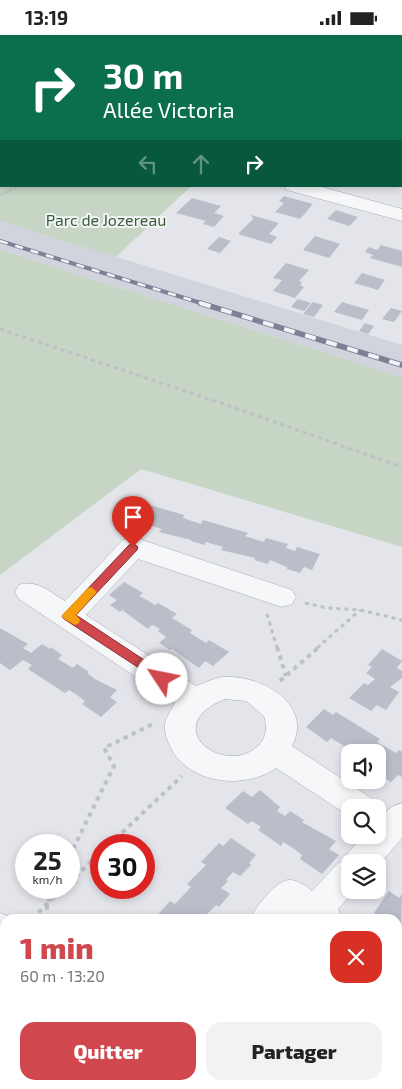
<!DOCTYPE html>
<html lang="fr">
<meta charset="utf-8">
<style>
:root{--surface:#fff;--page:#f2f2f2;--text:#222;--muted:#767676;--accent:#d0484d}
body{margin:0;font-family:"Exo 2",sans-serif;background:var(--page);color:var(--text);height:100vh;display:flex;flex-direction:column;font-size:19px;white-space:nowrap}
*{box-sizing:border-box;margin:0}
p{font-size:16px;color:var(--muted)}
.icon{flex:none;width:28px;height:28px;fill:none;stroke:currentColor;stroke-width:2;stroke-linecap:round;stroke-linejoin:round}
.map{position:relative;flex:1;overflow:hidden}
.side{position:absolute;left:0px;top:879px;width:402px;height:176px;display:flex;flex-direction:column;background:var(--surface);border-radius:15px 15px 0 0;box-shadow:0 2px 8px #0003}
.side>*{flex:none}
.guide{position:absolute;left:0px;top:0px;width:402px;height:152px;box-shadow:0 2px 8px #0003;background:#0b6e4f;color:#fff;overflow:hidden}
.controls{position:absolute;left:341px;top:709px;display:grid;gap:10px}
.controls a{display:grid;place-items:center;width:45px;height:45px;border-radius:10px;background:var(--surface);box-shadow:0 2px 8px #0003;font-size:25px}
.speed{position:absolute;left:15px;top:799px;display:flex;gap:10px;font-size:25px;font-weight:700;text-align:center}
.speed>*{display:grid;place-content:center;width:65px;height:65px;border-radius:50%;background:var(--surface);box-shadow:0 2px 8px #0003;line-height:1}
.speed small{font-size:12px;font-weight:400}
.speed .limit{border:8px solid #d22;background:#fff;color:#111}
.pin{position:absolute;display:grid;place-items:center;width:42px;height:42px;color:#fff;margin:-51px -21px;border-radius:50% 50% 50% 0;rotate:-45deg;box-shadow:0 0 5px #0007}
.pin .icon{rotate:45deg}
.me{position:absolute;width:55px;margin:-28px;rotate:304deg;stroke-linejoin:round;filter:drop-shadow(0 0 4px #0008)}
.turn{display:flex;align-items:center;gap:18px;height:105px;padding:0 20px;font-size:22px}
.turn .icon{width:65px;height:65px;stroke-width:2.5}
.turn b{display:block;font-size:35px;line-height:42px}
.lanes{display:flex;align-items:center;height:48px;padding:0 20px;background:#0003;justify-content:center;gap:25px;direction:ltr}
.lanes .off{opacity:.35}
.round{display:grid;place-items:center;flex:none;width:52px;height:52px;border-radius:15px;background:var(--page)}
.overview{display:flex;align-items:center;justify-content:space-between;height:85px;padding:0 20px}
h1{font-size:30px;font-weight:800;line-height:38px;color:var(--accent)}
.cta{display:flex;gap:10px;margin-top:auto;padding:10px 20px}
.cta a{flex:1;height:58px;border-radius:15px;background:var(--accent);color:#fff;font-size:20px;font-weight:800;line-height:58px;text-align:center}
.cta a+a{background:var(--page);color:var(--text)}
.status{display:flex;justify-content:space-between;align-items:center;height:35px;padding:0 25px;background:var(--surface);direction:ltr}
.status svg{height:14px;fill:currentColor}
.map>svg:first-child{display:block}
.built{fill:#d1d4dd}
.green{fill:#c6d5c4}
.building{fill:#babec9}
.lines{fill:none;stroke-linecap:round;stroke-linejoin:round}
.street-casing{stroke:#a8abb6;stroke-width:1}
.path-far2{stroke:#bdc0c6;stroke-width:2.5;stroke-dasharray:2.5 2.5;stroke-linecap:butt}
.path-far1{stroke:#bdc0c6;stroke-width:3;stroke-dasharray:4 4;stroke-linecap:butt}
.path{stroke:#bdc0c6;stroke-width:4;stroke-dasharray:4.5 4.5;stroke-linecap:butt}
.street{fill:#f6f7f9;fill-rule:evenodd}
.rail-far1-casing{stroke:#7c8295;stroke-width:4}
.rail-casing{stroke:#7c8295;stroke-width:5.5}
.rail-far1{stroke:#f3f4f8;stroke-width:2.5;stroke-dasharray:8;stroke-linecap:butt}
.rail{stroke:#f3f4f8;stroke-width:4;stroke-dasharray:11;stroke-linecap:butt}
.route{fill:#d0484d;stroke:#872f32}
.slow{fill:#f59e0b}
.labels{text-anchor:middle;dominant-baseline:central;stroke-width:4;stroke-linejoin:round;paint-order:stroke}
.far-park-label{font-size:16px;fill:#3a5f37;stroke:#f3f4f8}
</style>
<div class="status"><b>13:19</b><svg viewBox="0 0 49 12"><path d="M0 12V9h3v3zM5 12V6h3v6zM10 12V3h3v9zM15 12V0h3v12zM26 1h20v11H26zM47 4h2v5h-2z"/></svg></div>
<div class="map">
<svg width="402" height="1054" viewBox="0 0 402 1054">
<rect width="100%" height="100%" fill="#e3e5eb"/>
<!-- built -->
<path class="built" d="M0 186 402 310V342L0 215Z"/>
<!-- green -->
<path class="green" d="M0 0 224 1H1V151H191L116 222 0 186Z
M0 215 402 342V512L141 434 0 540Z"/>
<!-- building -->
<path class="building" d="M284 161 313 169 300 184 275 177 284 168 279 166Z
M192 163 221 171 214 178 224 181 214 192 203 189 206 186 176 178Z
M336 175 358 182 349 191 327 184Z
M251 180 279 188 269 199 277 202 271 209 238 199 253 184Z
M315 201 340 209 329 223 303 215Z
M219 202 231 206 220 218 207 214Z
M381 210 402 216V232L370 223 373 220 365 217 369 212 377 215Z
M286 228 309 235 299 246 302 247 300 250 304 252 295 263 273 256 282 245 273 243Z
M362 238 385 245 378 255 354 248Z
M298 264 311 268 304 276 291 272Z
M313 267 323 270 314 282 303 279Z
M342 267 369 275 362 285 334 277Z
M391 273 402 276 394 287 382 284Z
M365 288 374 291 368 299 359 296Z
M131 468 141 471 143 468 184 480 183 483 201 489 203 485 248 498 245 501 254 504 264 507 266 503 288 509 286 513 295 516 297 512 320 519 312 535 304 532 300 538 287 534V532L270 525 268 529 254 525 255 523 221 515 223 512 206 507 204 510 191 506V505L159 497 162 494 145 489 142 493 121 485Z
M124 547 143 558 139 561 147 565 155 570 158 568 177 579 172 583 192 595 190 598 206 608 209 605 229 617 213 631 205 626 199 633 172 614 170 615 159 608 166 602 158 596 160 594 152 590 148 594 122 575 120 577 110 570 117 565 109 560Z
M0 593 28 609 23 613 31 618 42 609 50 614 51 612 62 620 58 624 73 633 77 629 89 637 87 638 95 644 117 655 110 662 117 667 101 682 82 669 85 666 77 660 69 655 65 658 28 634 32 630 23 625 10 635 0 628Z
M382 614 402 626 397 633 402 636V643L390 652 399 657 386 675 377 670 371 676 349 663 364 648 368 650 375 644 366 638 372 632 368 630Z
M324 674 333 680 336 677 380 704 377 707 396 718 399 715 402 717V742L398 740 391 747 378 739 379 737 378 736V718H350V722L345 719 349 714 331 703 327 707 306 692Z
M260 755 280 772 277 776 285 781 290 776 304 785 302 787 336 806 329 814 339 820 322 839 300 824 302 820 293 813 283 807 281 811 258 795 261 792 252 786 248 789 225 773 243 756 252 762Z
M231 803 256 820 249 828 251 830 240 841 233 837 226 845 228 846 221 853 230 859 219 872 216 870 202 884H154L170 866 175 869 191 852 187 849 206 830 201 827 219 808 223 811Z
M389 856 399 863 402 859 401 896 398 893V884H383L374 878Z
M398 907 402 910V947L398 953Z
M0 985 5 989V1029L1 1025 0 1027Z
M18 1050H99L96 1054H22Z
M116 1050H303L304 1054H116Z"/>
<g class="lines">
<defs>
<path id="street" d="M232 0H255L256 1H233Z
M401 10H402V20H401Z
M284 151H318L402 174V186L287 155Z
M133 502 292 555 296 562 292 569 282 572 138 524 86 580 196 651C205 648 216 642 225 642 261 640 314 669 292 711L371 763 376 772H350L349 781 276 733C245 755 191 749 172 715 168 707 164 699 165 689 166 682 172 674 175 668L19 564 15 557 19 550C37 544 50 557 65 566L123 505ZM225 664 246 666 264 681C267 692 267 702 259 710 226 744 156 692 225 664Z
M402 768V803L378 831V828H350V855H356L338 874 343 884H299L293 879 289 884H250C256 872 277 843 291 845 299 846 306 851 312 856L338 828 345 826 348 818 365 800H378V786L391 772Z
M0 878 16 884H5V910L0 908Z"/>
</defs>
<!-- street casing -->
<use href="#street" class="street-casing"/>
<!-- path-far2 -->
<path class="path-far2" d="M165 0 171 1
M0 160 20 151"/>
<!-- path-far1 -->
<path class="path-far1" d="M0 294 221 368 402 432
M305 568 327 573 360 575 402 585
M267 579 277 613
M317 613 360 575"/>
<!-- path -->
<path class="path" d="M277 612 286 641
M280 646 319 612
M109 810 182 741
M69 822 114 731 104 713 153 689
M69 848 101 817
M32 884 64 852
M47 884V869L55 852"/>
<!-- street -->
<use href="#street" class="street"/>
<defs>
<path id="rail-far1" d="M0 206 204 269"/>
<path id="rail" d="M200 268 402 330"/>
</defs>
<!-- rail-far1 casing -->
<use href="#rail-far1" class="rail-far1-casing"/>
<!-- rail casing -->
<use href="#rail" class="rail-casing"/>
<!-- rail-far1 -->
<use href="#rail-far1" class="rail-far1"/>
<!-- rail -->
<use href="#rail" class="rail"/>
</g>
<!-- route -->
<path class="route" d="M133 508 138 512 137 515 76 580 167 640 168 644 167 647 162 648 64 584 62 581 129 510Z"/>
<!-- slow -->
<path class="slow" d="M91 552 97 557 76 580 80 585 79 588 75 590 64 584 62 581 64 578 87 554Z"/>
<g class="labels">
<!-- far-park labels -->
<g class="far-park-label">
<text x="106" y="184">Parc de Jozereau</text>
</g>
</g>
</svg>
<div class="controls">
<a><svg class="icon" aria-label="sound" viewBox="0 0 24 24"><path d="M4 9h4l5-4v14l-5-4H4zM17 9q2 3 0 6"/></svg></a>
<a><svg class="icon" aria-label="search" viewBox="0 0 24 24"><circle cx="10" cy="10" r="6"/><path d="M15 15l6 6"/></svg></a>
<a><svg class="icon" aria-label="layers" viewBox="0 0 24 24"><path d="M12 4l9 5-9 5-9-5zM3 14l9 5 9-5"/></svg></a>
</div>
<div class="speed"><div>25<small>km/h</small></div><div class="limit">30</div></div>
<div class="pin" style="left:133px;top:512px;background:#d93025"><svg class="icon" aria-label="arrive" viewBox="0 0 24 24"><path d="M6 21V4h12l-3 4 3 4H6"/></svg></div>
<svg class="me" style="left:162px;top:644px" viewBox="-20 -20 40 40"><circle r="19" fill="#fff"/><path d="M0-13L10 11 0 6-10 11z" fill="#d0484d"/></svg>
<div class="guide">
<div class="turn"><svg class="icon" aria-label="right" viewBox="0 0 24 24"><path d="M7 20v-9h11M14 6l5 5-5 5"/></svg><div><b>30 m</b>Allée Victoria</div></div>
<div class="lanes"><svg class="icon off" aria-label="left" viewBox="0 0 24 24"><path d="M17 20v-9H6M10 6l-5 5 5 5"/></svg><svg class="icon off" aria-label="ahead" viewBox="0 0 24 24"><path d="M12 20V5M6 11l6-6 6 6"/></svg><svg class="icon" aria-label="right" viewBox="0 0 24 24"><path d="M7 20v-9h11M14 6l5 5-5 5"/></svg></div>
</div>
<section class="side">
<div class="overview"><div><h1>1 min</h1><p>60 m · 13:20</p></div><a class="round" style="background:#d93025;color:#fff"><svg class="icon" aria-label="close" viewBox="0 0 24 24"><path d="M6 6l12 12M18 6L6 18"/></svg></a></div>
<div class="cta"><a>Quitter</a><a>Partager</a></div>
</section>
</div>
